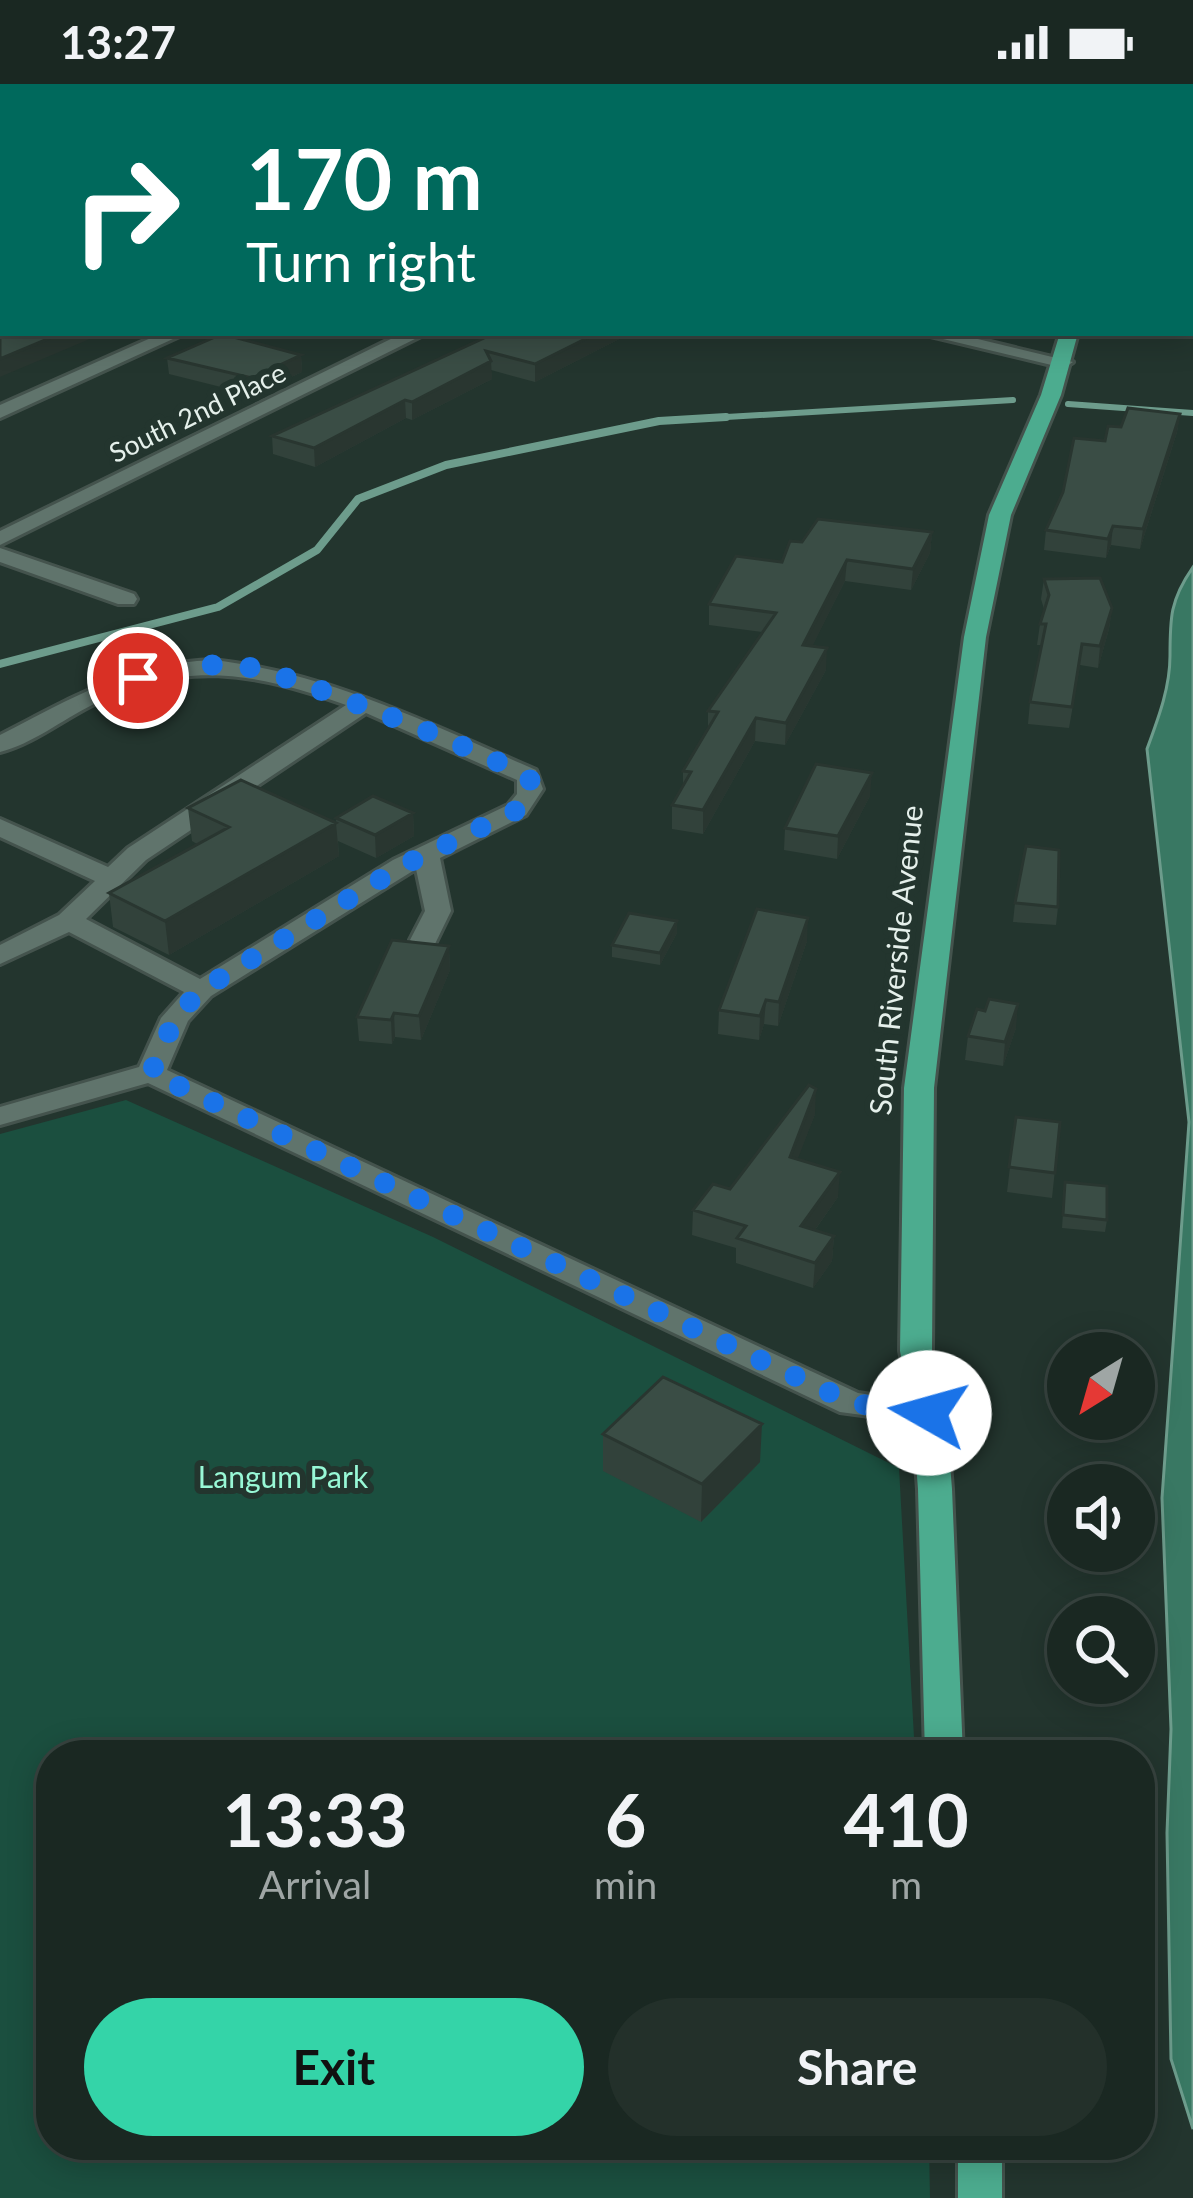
<!DOCTYPE html>
<style>
:root{--surface:#1a2822;--page:#23302a;--text:#f1f3f6;--muted:#9fa6a5;--line:#384440;--accent:#34d4a8}
body{margin:0;font-family:Lato,sans-serif;background:var(--page);color:var(--text);height:100vh;display:flex;flex-direction:column;font-size:45px;white-space:nowrap}
*{box-sizing:border-box;margin:0}
p{font-size:39px;color:var(--muted)}
.icon{flex:none;width:66px;height:66px;fill:none;stroke:currentColor;stroke-width:2;stroke-linecap:round;stroke-linejoin:round}
.map{position:relative;flex:1;overflow:hidden}
.side{position:absolute;left:36px;top:1656px;width:1119px;height:420px;display:flex;flex-direction:column;background:var(--surface);border-radius:48px;box-shadow:0 6px 30px #0003,0 0 0 3px var(--line)}
.side>*{flex:none}
.top-card{position:absolute;left:0px;top:0px;width:1194px;height:252px;box-shadow:0 6px 30px #0003,0 0 0 3px var(--line);background:#00695c;color:#fff;overflow:hidden}
.needle{width:78px;rotate:217deg}
.buttons{position:absolute;left:1047px;top:1248px;display:grid;gap:24px}
.buttons a{display:grid;place-items:center;width:108px;height:108px;border-radius:50%;background:var(--surface);box-shadow:0 6px 30px #0003,0 0 0 3px var(--line);font-size:60px}
.pin{position:absolute;display:grid;place-items:center;width:102px;height:102px;color:#fff;margin:-51px;border:6px solid #fff;border-radius:50%;box-shadow:0 3px 12px #0007}
.me{position:absolute;width:132px;margin:-66px;rotate:277deg;stroke-linejoin:round;filter:drop-shadow(0 0 9px #0008)}
.turn{display:flex;align-items:center;gap:42px;height:252px;padding:0 48px;font-size:54px}
.turn .icon{width:156px;height:156px;stroke-width:2.5}
.turn b{display:block;font-size:84px;line-height:102px}
.eta{display:flex;justify-content:space-evenly;align-items:center;height:204px;text-align:center}
.eta b{font-size:72px;font-weight:700;line-height:84px}
.cta{display:flex;gap:24px;margin-top:auto;padding:24px 48px}
.cta a{flex:1;height:138px;border-radius:72px;background:var(--accent);color:#111;font-size:48px;font-weight:700;line-height:138px;text-align:center}
.cta a+a{background:var(--page);color:var(--text)}
.status{display:flex;justify-content:space-between;align-items:center;height:84px;padding:0 60px;background:var(--surface);direction:ltr}
.status svg{height:33px;fill:currentColor}
.map>svg:first-child{display:block}
.green{fill:#1b4f3f}
.water{fill:#397863;stroke:#6d9c8c;stroke-width:3}
.lines{fill:none;stroke-linecap:round;stroke-linejoin:round}
.stream-far1{stroke:#6d9c8c;stroke-width:6}
.stream{stroke:#6d9c8c;stroke-width:8}
.minor-casing{stroke:#44534d;stroke-width:6}
.major-casing{stroke:#44534d;stroke-width:6}
.minor{fill:#60746c;fill-rule:evenodd}
.major{fill:#4cac8f;fill-rule:evenodd}
.wall{fill:#32423b}
.shaded-wall{fill:#293630}
.building{fill:#3a4d45;stroke:#293630;stroke-width:3}
.route{stroke:#1a73e8;stroke-width:21;stroke-dasharray:0 37.8}
.labels{text-anchor:middle;dominant-baseline:central;stroke-width:12;stroke-linejoin:round;paint-order:stroke}
.far-street-label{font-size:27px;fill:#e5f0eb;stroke:#23352e}
.street-label{font-size:30px;fill:#e5f0eb;stroke:#23352e}
.park-label{font-size:30px;fill:#98f8d6;stroke:#23352e}
</style>
<div class="status"><b>13:27</b><svg viewBox="0 0 49 12"><path d="M0 12V9h3v3zM5 12V6h3v6zM10 12V3h3v9zM15 12V0h3v12zM26 1h20v11H26zM47 4h2v5h-2z"/></svg></div>
<div class="map">
<svg width="1193" height="2114" viewBox="0 0 1193 2114">
<rect width="100%" height="100%" fill="#23352e"/>
<!-- green -->
<path class="green" d="M126 1016 433 1153 899 1384 915 1671H51V2061H929L930 2114H0V1050Z"/>
<!-- water -->
<path class="water" d="M1193 483V2045L1171 1975 1167 1749 1171 1645 1162 1414 1189 1038 1147 665C1158 635 1170 604 1170 572 1170 534 1170 516 1193 483Z"/>
<g class="lines">
<!-- stream-far1 -->
<path class="stream-far1" d="M1068 320 1193 329
M676 336 1013 316"/>
<!-- stream -->
<path class="stream" d="M0 580 218 523 317 466 358 415 446 381 659 337 726 333"/>
<defs>
<path id="minor" d="M1191 14 1193 15V25L1191 24Z
M162 249H186L0 334V321Z
M403 249H427L0 461V447Z
M918 249H953L1073 278 1064 284Z
M0 464 134 510 137 515 134 520H118L0 478Z
M213 576C329 589 430 640 536 686L543 705 526 731 440 774 451 827 434 862 424 864 410 856 425 827 416 785 211 912 188 937 167 986 858 1309 941 1321 946 1329 941 1337 929 1340 840 1328 148 999 0 1041V1023L139 983 161 934 184 908 69 848 0 880V861L59 831 95 797 0 753V735L108 783 128 764 346 621C254 588 182 575 92 621 62 636 32 660 0 668V651C75 613 126 580 213 576ZM366 629 517 696V710L508 721 393 776 200 895 86 835 146 776Z"/>
<path id="major" d="M1105 0H1121L1104 3Z
M1060 249H1078L1061 311 1011 431 986 553 934 1004 932 1267 946 1329 952 1405 963 1671H925L918 1405 912 1329 900 1267 904 1004 964 553 989 431 1041 311Z
M958 2061H1002V2114H958Z"/>
</defs>
<!-- minor casing -->
<use href="#minor" class="minor-casing"/>
<!-- major casing -->
<use href="#major" class="major-casing"/>
<!-- minor -->
<use href="#minor" class="minor"/>
<!-- major -->
<use href="#major" class="major"/>
</g>
<!-- wall -->
<path class="wall" d="M0 0H1061L1055 3H3V129L0 130Z
M495 249H631L535 298 491 286 492 295 412 336 406 334 315 383 273 370 272 352Z
M301 271 302 288 253 311 169 290 167 274Z
M1180 330 1177 348 1140 465 1111 461 1106 474 1044 466 1046 446 1105 357 1121 343Z
M932 448 930 469 911 506 845 497 812 562 826 586 785 661 755 657 703 750 672 745V721L683 702V687L708 645V627L762 548 709 541V520L782 478 802 458Z
M1044 495 1112 524 1109 545 1098 584 1080 581 1069 644 1028 640 1030 618 1041 561H1037L1040 540 1044 525 1041 515Z
M870 712 837 775 784 766 785 744Z
M188 724 336 739V734L413 729 414 752 376 774 338 757 339 772 169 871 113 843 109 809 197 760 192 757Z
M1015 819 1058 823 1056 841 1013 838Z
M677 837V849L660 881 612 873V861Z
M807 857 778 942 764 940 759 956 718 950 719 926Z
M449 862 450 886 421 956 395 953 392 960 359 957 357 933Z
M1016 944 1003 982 965 976 968 952Z
M815 1030 797 1075 838 1113 815 1146 834 1152 832 1177 813 1204 736 1179V1164L692 1151 693 1126 730 1105Z
M1016 1033 1060 1038 1052 1114 1007 1108Z
M1065 1098 1107 1136 1105 1148 1062 1144Z
M603 1350 760 1378 701 1438 603 1387Z"/>
<!-- shaded-wall -->
<path class="shaded-wall" d="M968 0H990V3H962Z
M1033 0H1061L1055 3H1027Z
M3 112V129L0 130V114Z
M62 249H104L0 293V275Z
M597 249H631L535 298V280Z
M301 271 302 288 253 311 252 294Z
M491 277 492 295 412 336V318Z
M405 316 406 334 315 383 314 364Z
M1180 330 1177 348 1140 465 1143 445Z
M1113 442 1111 461 1106 474 1108 455Z
M932 448 930 469 911 506 913 485Z
M847 476 845 497 802 583 803 561Z
M1112 524 1109 545 1098 584 1100 562Z
M827 564 826 586 785 661 786 639Z
M756 634 755 657 703 750V726Z
M872 689 870 712 837 775 838 752Z
M413 729 414 752 376 774 375 751Z
M336 739 339 772 169 871 165 837Z
M808 834 807 857 778 942 779 918Z
M677 837V849L660 881V869Z
M449 862 450 886 421 956 419 932Z
M766 916 764 940 759 956 760 932Z
M1018 920 1016 944 1003 982 1005 958Z
M394 929 395 953 392 960 391 936Z
M816 1005 815 1030 789 1098 790 1073Z
M840 1088 838 1113 800 1167 801 1142Z
M834 1152 832 1177 813 1204 815 1179Z
M762 1340 760 1378 701 1438 702 1400Z"/>
<!-- building -->
<path class="building" d="M0 0H968L962 3H3V12L0 11Z
M997 0H1033L1027 3H998Z
M0 25H3V112L0 114Z
M3 151V190L0 192V153Z
M0 202 3 203V249H62L0 275Z
M495 249H597L535 280 486 267 491 277 412 318 405 316 314 364 272 352Z
M222 250 301 271 252 294 167 274Z
M1128 324 1180 330 1143 445 1113 442 1108 455 1046 446 1063 408 1074 354 1105 357 1108 342 1121 343Z
M818 435 932 448 913 485 847 476 803 561 827 564 786 639 756 634 703 726 672 721 691 688 683 687 718 628 708 627 776 529 709 520 736 472 782 478 790 457 802 458Z
M1100 494 1112 524 1100 562 1082 560 1072 623 1030 618 1046 540H1040L1049 511 1044 495Z
M816 680 872 689 838 752 785 744Z
M241 696 336 739 165 837 109 809 229 743 188 724Z
M373 712 413 729 375 751 336 734Z
M1026 762 1059 766 1058 823 1015 819Z
M757 825 808 834 779 918 766 916 760 932 719 926Z
M629 829 677 837 660 869 612 861Z
M392 856 449 862 419 932 394 929 391 936 357 933Z
M989 915 1018 920 1005 958 968 952 977 925 985 927Z
M809 1001 816 1005 790 1073 840 1088 801 1142 834 1152 815 1179 737 1154 746 1142 693 1126 713 1100 730 1105Z
M1016 1033 1060 1038 1055 1089 1009 1083Z
M1065 1098 1107 1102V1136L1063 1131Z
M663 1293 762 1340 702 1400 603 1350Z"/>
<g class="lines">
<!-- route -->
<path class="route" d="M138 594C173 583 221 576 257 585 292 593 515 678 531 697L530 711 517 726 402 782 201 906 175 934 151 989 852 1319 929 1329"/>
</g>
<g class="labels">
<!-- far-street labels -->
<g class="far-street-label">
<text transform="translate(197 328) rotate(-26)">South 2nd Place</text>
</g>
<!-- street labels -->
<g class="street-label">
<text transform="translate(895 876) rotate(-84)">South Riverside Avenue</text>
</g>
<!-- park labels -->
<g class="park-label">
<text x="283" y="1392">Langum Park</text>
</g>
</g>
</svg>
<div class="buttons">
<a><svg class="needle" viewBox="-14 -14 28 28"><path d="M0-13l5 13h-10z" fill="#e53935"/><path d="M0 13l5-13h-10z" fill="#9fa6a5"/></svg></a>
<a><svg class="icon" aria-label="sound" viewBox="0 0 24 24"><path d="M4 9h4l5-4v14l-5-4H4zM17 9q2 3 0 6"/></svg></a>
<a><svg class="icon" aria-label="search" viewBox="0 0 24 24"><circle cx="10" cy="10" r="6"/><path d="M15 15l6 6"/></svg></a>
</div>
<div class="pin" style="left:138px;top:594px;background:#d93025"><svg class="icon" aria-label="arrive" viewBox="0 0 24 24"><path d="M6 21V4h12l-3 4 3 4H6"/></svg></div>
<svg class="me" style="left:929px;top:1329px" viewBox="-20 -20 40 40"><circle r="19" fill="#fff"/><path d="M0-13L10 11 0 6-10 11z" fill="#1a73e8"/></svg>
<div class="top-card">
<div class="turn"><svg class="icon" aria-label="right" viewBox="0 0 24 24"><path d="M7 20v-9h11M14 6l5 5-5 5"/></svg><div><b>170 m</b>Turn right</div></div>
</div>
<section class="side">
<div class="eta">
<div><b>13:33</b><p>Arrival</p></div>
<div><b>6</b><p>min</p></div>
<div><b>410</b><p>m</p></div>
</div>
<div class="cta"><a>Exit</a><a>Share</a></div>
</section>
</div>
